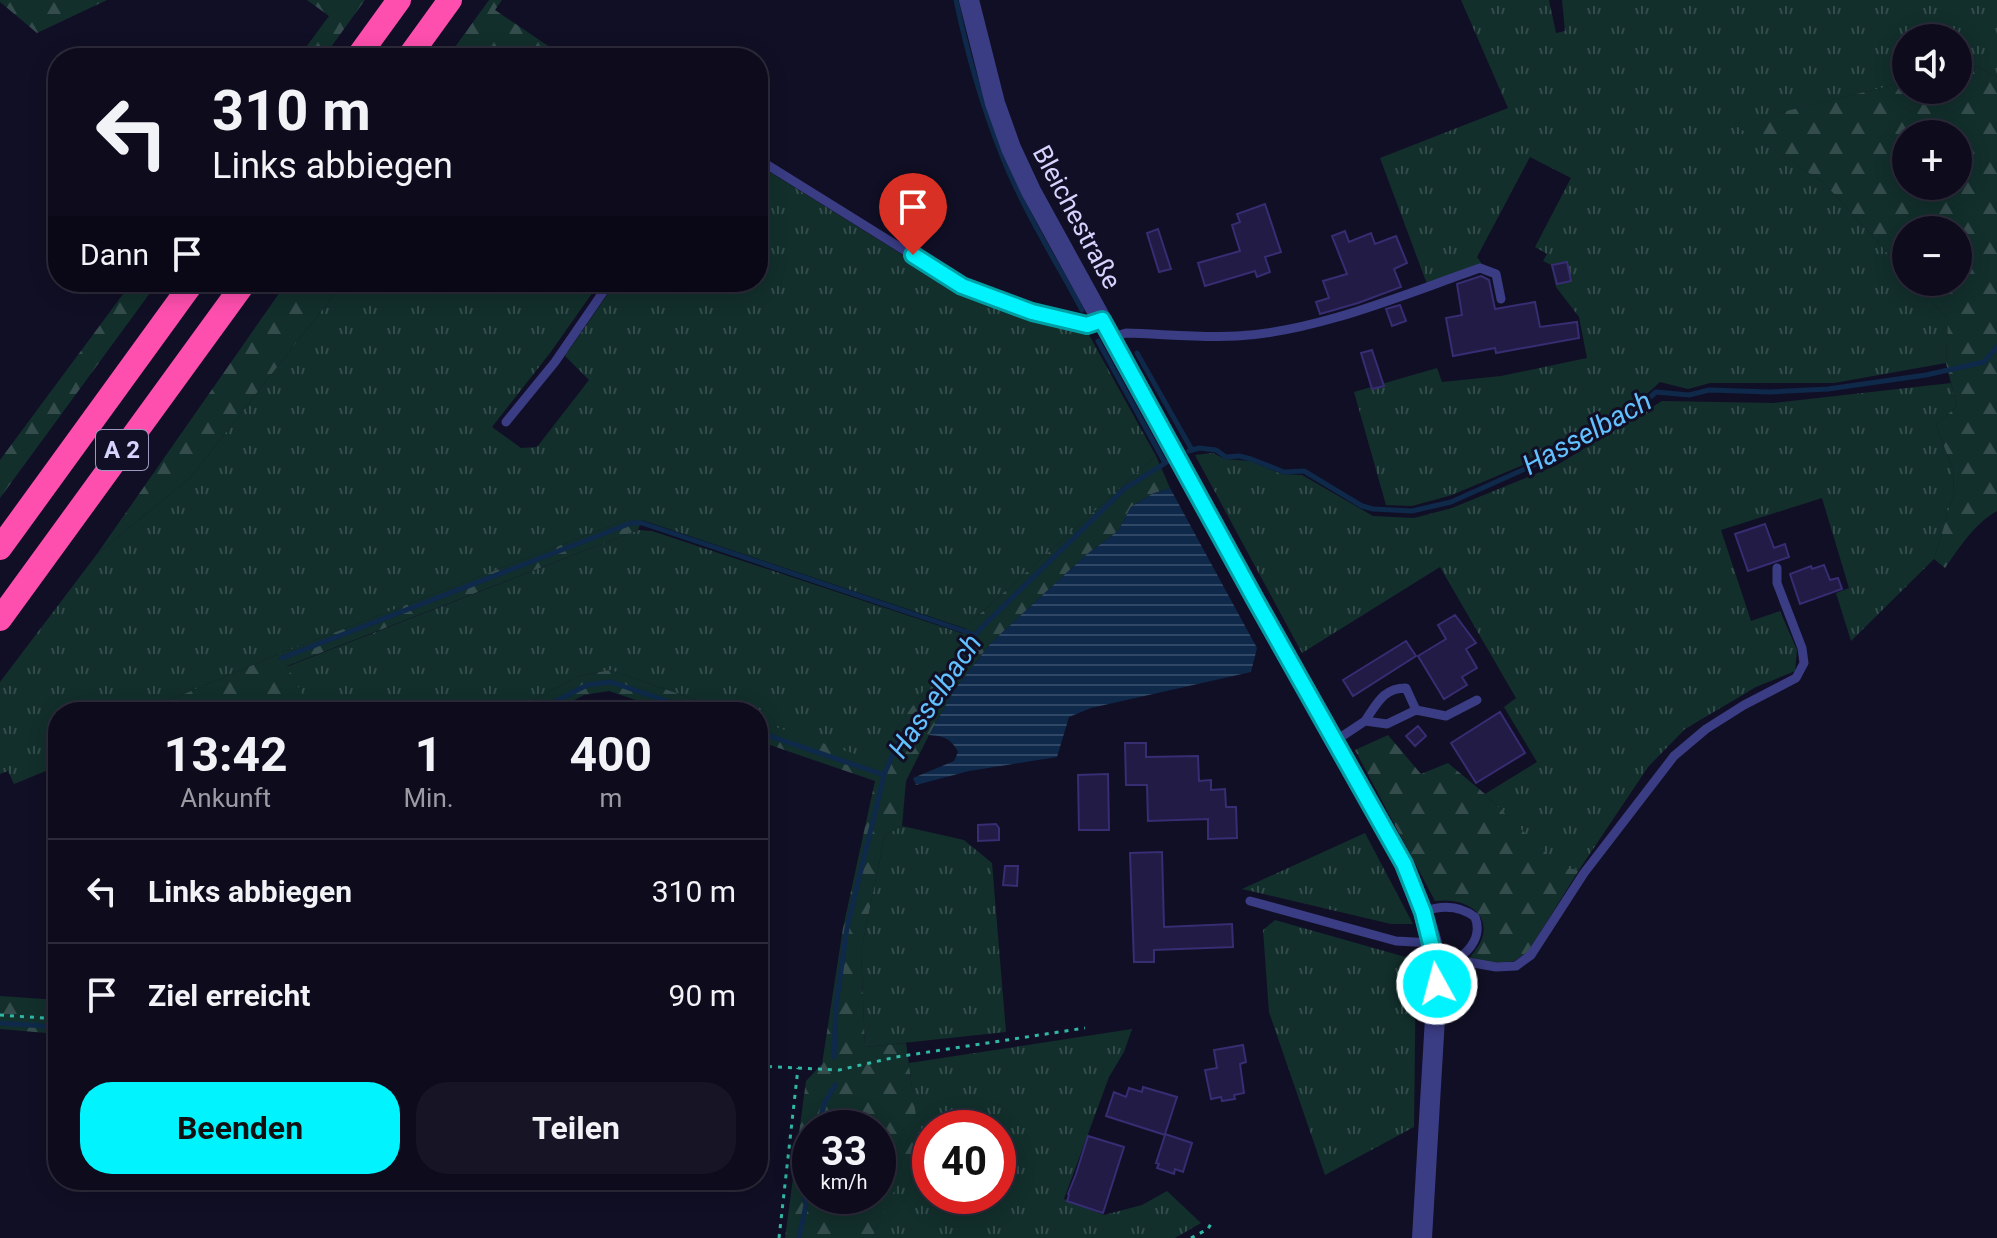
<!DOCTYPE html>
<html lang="de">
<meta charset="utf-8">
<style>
:root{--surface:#0d0b1c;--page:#161425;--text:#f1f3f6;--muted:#9a9ba3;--line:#2d2b3b;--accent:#01f4fd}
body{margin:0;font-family:Roboto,sans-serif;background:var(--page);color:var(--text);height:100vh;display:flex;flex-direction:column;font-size:30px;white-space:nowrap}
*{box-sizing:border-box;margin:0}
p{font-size:26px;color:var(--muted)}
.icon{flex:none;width:44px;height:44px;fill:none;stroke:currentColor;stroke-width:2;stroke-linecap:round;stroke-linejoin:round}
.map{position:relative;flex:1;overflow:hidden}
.drawer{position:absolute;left:48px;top:702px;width:720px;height:488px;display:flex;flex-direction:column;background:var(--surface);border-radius:32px;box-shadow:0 4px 20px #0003,0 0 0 2px var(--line)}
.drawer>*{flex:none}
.banner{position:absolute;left:48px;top:48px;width:720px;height:244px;border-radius:32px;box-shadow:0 4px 20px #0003,0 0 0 2px var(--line);background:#0d0b1c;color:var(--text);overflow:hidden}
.controls{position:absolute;left:1892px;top:24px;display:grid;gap:16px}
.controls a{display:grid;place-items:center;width:80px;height:80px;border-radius:50%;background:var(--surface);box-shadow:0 4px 20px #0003,0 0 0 2px var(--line);font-size:40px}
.speed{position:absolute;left:792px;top:1110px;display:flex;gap:16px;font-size:40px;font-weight:700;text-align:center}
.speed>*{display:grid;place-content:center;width:104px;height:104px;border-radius:50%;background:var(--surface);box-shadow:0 4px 20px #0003,0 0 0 2px var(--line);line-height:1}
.speed small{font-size:20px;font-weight:400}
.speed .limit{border:12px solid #d22;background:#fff;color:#111}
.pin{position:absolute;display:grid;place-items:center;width:68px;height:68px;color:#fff;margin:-82px -34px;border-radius:50% 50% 50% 0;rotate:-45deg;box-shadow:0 0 8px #0007}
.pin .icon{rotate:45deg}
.me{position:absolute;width:88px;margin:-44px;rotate:353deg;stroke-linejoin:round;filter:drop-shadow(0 0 6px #0008)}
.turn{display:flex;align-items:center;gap:28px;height:168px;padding:0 32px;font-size:36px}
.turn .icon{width:104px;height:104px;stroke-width:2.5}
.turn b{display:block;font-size:56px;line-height:68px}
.then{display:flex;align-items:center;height:76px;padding:0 32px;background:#0003;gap:16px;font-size:30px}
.eta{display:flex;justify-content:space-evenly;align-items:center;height:136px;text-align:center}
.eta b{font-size:48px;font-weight:700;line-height:56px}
.action{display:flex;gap:16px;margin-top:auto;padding:16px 32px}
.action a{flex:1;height:92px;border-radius:32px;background:var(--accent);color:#111;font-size:32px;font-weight:700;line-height:92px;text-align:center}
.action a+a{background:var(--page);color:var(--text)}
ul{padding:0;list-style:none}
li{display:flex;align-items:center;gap:24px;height:104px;padding:0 32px;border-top:2px solid var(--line)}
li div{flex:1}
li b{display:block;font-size:30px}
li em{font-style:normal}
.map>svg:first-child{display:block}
.grass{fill:url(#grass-tufts);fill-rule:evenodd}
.forest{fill:url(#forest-firs);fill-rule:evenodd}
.water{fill:url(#water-rules)}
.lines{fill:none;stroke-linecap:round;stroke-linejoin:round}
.stream{stroke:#0e294a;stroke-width:5}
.building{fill:#211b46;stroke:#362d72;stroke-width:2}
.path{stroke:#30b7a6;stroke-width:3;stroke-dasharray:4 6;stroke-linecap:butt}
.service{stroke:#3a3c84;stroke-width:9}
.tertiary{stroke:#3a3c84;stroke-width:20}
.motorway{stroke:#fe4fae;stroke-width:24}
.route-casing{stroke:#019fa4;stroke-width:20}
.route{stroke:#01f4fd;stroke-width:14}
.labels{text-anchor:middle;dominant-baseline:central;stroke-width:6;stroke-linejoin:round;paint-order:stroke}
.shield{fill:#110f25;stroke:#9b99be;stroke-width:2}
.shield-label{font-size:24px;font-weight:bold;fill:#d6d4ff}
.street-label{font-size:26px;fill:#d6d4ff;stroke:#110f25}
.water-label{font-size:28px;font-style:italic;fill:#62c0fe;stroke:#110f25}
</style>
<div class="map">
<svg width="1997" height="1238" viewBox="0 0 1997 1238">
<defs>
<pattern id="grass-tufts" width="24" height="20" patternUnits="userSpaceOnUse" patternTransform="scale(2)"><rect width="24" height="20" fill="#122f2c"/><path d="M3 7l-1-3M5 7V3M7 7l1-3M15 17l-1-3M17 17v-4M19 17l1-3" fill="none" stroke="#344c4c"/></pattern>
<pattern id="forest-firs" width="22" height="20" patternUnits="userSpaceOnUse" patternTransform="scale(2)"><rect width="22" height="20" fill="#122f2c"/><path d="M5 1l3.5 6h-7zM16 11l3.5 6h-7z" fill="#344c4c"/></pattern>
<pattern id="water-rules" width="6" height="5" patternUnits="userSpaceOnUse" patternTransform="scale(2)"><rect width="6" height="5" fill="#0e294a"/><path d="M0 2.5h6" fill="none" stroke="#304765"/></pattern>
</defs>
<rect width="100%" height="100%" fill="#110f25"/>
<!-- grass -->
<path class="grass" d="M1461 0H1549L1556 33 1565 31 1562 0H1997V77L1976 66 1958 70V38H1906V82L1734 124 1823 182 1906 273V282H1914L1948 319 1946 363 1834 383H1710L1688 389 1660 382 1638 402 1563 448 1452 495 1412 506 1386 505 1354 392 1437 368 1442 382 1501 376 1587 358 1579 317 1556 287 1551 265 1543 261 1547 254 1535 247 1571 178 1530 157 1477 257 1482 264 1427 284 1380 158 1508 108Z
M758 167 765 169 961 291 1033 321 1089 335 1156 456 972 621 967 629 642 520H626L279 654 141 712H58V766L14 784 8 771 0 774V682L97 554 190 478 344 282H600L550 353 492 427 521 448 537 447 589 380 565 356 616 282H758Z
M1951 383 1957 406 1936 425 1953 470 1954 493 1934 559 1851 641 1836 593 1849 588 1822 498 1721 530 1751 621 1780 611 1797 650 1795 671 1756 687 1685 729 1648 767 1579 870 1560 868 1485 794 1537 762 1504 707 1516 698 1440 567 1302 653 1195 455 1213 453 1225 459 1250 461 1282 474 1302 475 1373 516 1414 518 1452 508 1557 465 1662 401 1773 403Z
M638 530 652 531 964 634 893 734 881 764 758 721V712H731L610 670 579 676 510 712H312L286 667Z
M902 826 964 840 992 863 1006 1032 865 1047 861 951 885 835Z
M1365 833 1413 924H1391L1242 889Z
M1275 920 1416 960 1414 1127 1325 1175 1269 1012 1263 930Z
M1132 1029 1124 1052 1109 1077 1064 1199 1104 1215 1142 1205 1167 1191 1201 1223 1175 1238H872L918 1138 909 1063ZM930 1128H998V1196H930Z"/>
<!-- forest -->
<path class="forest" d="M0 0H107L37 33 0 2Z
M307 0H365L323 58H298L329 16Z
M489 0H502L495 10 566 58H447Z
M1976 66 1997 77V511C1974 524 1960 547 1945 568L1934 559 1954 493 1953 470 1936 425 1957 406 1946 363 1948 319 1914 282H1958V230H1906V273L1823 182 1733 124 1906 82V90H1958V70ZM1906 134H1958V186H1906Z
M132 282H158L0 498V460Z
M287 282H344L190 478 97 554Z
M1156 456 1170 488 1152 494 1131 507 1118 531 1086 555 991 643 955 689 929 735 906 781 902 826 885 835 861 951 865 1047 906 1043 919 1138 872 1238H785L806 1081 822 1064 843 928 875 781 758 741V721L881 763 893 734 972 621ZM810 1128H878V1196H810Z
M626 520H642L638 530 287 666 312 712H141L279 654Z
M610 670 731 712H671L609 691 584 695 551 712H510L579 676Z
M1388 735 1421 774 1448 763 1485 794 1560 867 1579 870 1528 952 1514 961 1495 963 1468 959C1502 926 1476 896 1435 901L1355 750Z
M0 996 58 1000V1034L0 1029Z"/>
<!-- water -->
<path class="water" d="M1170 488 1257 648 1251 672 1091 708 1069 717 1057 757 969 771 916 785 913 778 954 761 958 752C951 738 943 736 929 735L955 689 991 643 1086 555 1118 531 1131 507 1152 494Z"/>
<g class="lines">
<!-- stream -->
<path class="stream" d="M956 0C967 52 981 103 1001 153 1022 207 1054 258 1082 310
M1098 341 1165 463
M1137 353 1192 450
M1189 451 1199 448 1216 450 1226 457 1239 456 1251 459 1284 472 1304 471 1362 506 1373 509 1412 511 1451 502 1563 452 1640 406 1656 392 1689 395 1709 390 1770 392 1828 389 1926 375 1984 362 1997 347
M282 658 631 523H642L976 635
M535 712 587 685 611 682 699 712
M758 732 884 775
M0 1023 58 1027
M834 1057 836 1006 847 928 884 775 899 740 981 628 1124 489 1167 462
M814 1128 818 1125 825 1102 835 1085
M799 1238 806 1205 797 1164 802 1136 810 1131"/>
</g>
<!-- building -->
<path class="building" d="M1265 204 1281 252 1265 257 1270 272 1257 277 1255 271 1205 286 1198 263 1240 251 1232 225 1240 222 1237 214Z
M1158 229 1171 269 1159 272 1147 233Z
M1345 231 1349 242 1371 233 1375 244 1396 236 1407 263 1394 269 1401 287 1358 303 1320 314 1316 302 1329 298 1323 281 1347 274 1332 236Z
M1567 262 1571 281 1557 284 1552 265Z
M1481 276 1489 280 1495 309 1535 302 1540 327 1577 322 1579 338 1496 353 1495 348 1453 356 1446 318 1462 315 1457 284Z
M1400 305 1406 321 1392 326 1386 309Z
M1372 350 1384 386 1372 389 1361 353Z
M1765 524 1774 548 1785 544 1789 557 1748 571 1735 534Z
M1824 565 1830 580 1838 578 1842 589 1800 604 1790 574 1811 566 1812 569Z
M1455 615 1476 643 1466 649 1477 668 1462 677 1467 685 1444 699 1418 656 1446 639 1438 625Z
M1406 641 1416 656 1353 696 1343 680Z
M1500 712 1525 753 1476 783 1451 743Z
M1418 726 1426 736 1415 746 1406 736Z
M1125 743H1146V757L1198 756 1199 781 1211 780V790L1225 789 1226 807H1236L1237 838 1208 839V819L1148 821 1147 785H1126Z
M1108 774 1109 830H1079L1078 775Z
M996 824 999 828V840L978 841V825Z
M1162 852 1164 927 1232 924 1233 947 1154 950V962H1134L1130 853Z
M1005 866H1018L1017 886 1003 885Z
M1243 1045 1246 1062 1240 1064 1244 1093 1234 1095 1235 1099 1222 1101 1221 1097 1211 1099 1205 1070 1217 1068 1214 1050Z
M1143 1087 1177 1097 1165 1134 1192 1143 1183 1172 1175 1169 1174 1174 1157 1168 1159 1164 1156 1163 1165 1135 1106 1116 1114 1092 1126 1097 1129 1088 1142 1092Z
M1088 1136 1124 1147 1103 1213 1067 1201 1069 1195 1068 1194 1076 1174Z"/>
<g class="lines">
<!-- path -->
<path class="path" d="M0 1015 58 1019
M758 1066 839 1070 896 1057 1085 1028
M779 1238 798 1068
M1191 1238 1208 1229 1212 1222"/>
<!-- service -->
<path class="service" d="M758 160 766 164 962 286 1032 312 1087 325 1102 320
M1113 337 1126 333C1163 334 1201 338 1237 336 1316 332 1405 294 1480 268L1496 274 1501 299
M506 422 555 362 610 282
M1365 721C1377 704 1383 688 1406 688L1416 710
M1335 741 1365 721 1387 724 1416 710 1446 716 1477 700
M1250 901 1396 941 1432 943
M1423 912C1441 905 1459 905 1475 917 1482 935 1471 950 1456 960
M1434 956 1496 967 1516 966 1531 955 1584 873 1674 756 1706 729 1744 705 1796 678 1804 663 1802 648 1777 583V568"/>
<!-- tertiary -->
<path class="tertiary" d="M969 0 995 103 1011 148 1031 191 1256 601 1404 864 1423 912 1432 943 1437 984 1422 1238"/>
<!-- motorway -->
<path class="motorway" d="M357 58 399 0
M408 58 450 0
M0 548 193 282
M0 619 245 282"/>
</g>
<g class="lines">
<defs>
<path id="route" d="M913 255 962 286 1032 312 1087 325 1102 320 1256 601 1404 864 1423 912 1434 956 1437 984"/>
</defs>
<!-- route casing -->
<use href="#route" class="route-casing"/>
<!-- route -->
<use href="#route" class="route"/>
</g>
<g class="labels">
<!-- shield labels -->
<rect class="shield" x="96" y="430" width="52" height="40" rx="6"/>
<g class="shield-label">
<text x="122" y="450">A 2</text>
</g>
<!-- street labels -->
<g class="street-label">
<text transform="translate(1077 217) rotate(62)">Bleichestraße</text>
</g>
<!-- water labels -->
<g class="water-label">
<text transform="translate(1587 433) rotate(-29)">Hasselbach</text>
<text transform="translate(935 696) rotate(-56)">Hasselbach</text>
</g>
</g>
</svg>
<div class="controls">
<a><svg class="icon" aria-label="sound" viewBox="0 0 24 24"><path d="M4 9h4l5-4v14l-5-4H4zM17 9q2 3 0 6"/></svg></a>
<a>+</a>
<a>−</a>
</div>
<div class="speed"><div>33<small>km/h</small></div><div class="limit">40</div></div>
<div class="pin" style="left:913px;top:255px;background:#d93025"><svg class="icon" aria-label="arrive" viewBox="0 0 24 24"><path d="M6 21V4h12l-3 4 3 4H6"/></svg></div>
<svg class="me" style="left:1437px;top:984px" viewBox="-20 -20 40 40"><circle r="17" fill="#01f4fd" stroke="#fff" stroke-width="3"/><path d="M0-11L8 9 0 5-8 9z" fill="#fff"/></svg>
<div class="banner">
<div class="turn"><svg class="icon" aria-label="left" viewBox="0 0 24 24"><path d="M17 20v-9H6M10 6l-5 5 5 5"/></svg><div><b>310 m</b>Links abbiegen</div></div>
<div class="then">Dann<svg class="icon" aria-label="arrive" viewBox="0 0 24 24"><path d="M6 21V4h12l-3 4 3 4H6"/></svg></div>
</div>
<section class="drawer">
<div class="eta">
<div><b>13:42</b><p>Ankunft</p></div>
<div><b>1</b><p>Min.</p></div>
<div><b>400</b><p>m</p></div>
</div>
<ul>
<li><svg class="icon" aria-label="left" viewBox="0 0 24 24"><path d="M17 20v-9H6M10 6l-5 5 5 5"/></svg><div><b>Links abbiegen</b></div><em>310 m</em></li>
<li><svg class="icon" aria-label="arrive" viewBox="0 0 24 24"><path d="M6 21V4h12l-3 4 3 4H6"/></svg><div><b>Ziel erreicht</b></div><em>90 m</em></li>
</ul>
<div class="action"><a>Beenden</a><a>Teilen</a></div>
</section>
</div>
